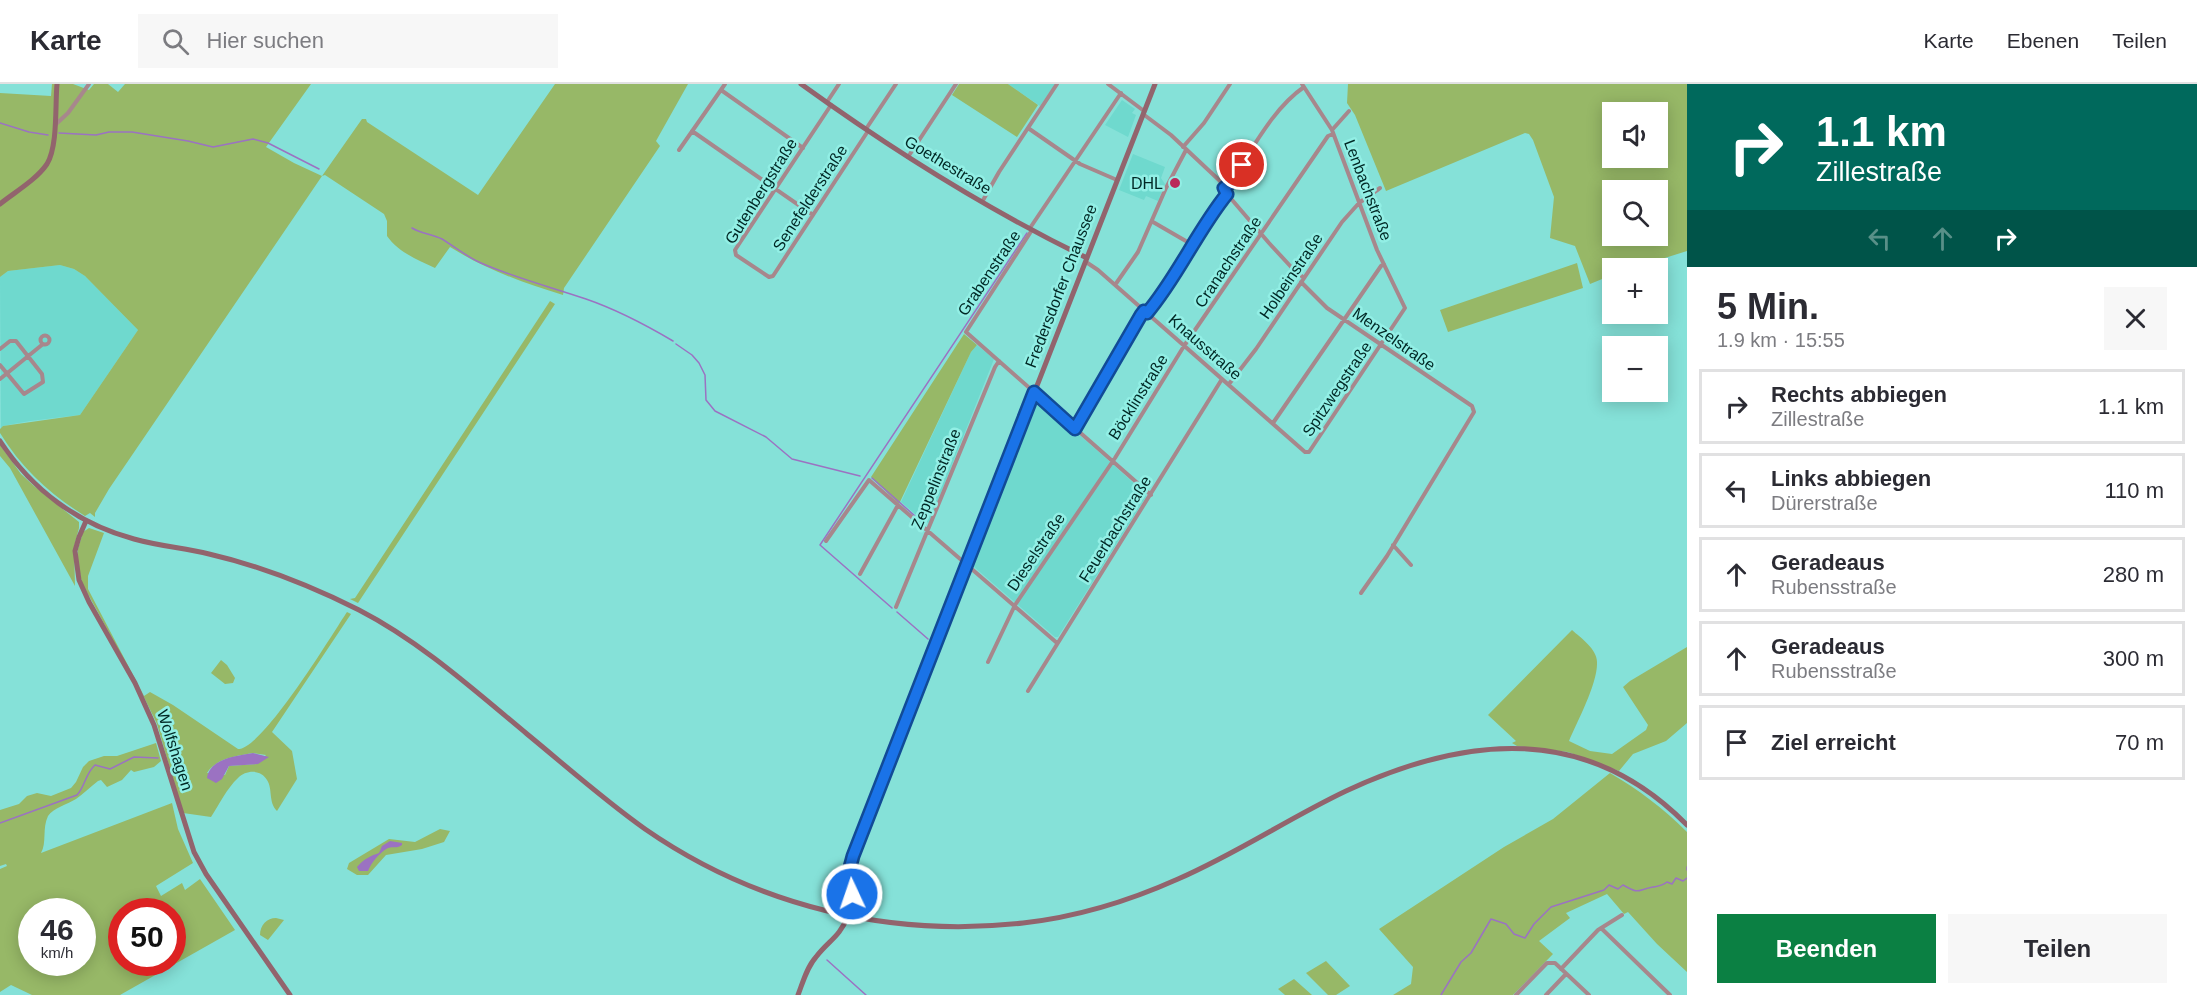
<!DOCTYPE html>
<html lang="de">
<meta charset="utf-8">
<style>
:root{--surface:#fff;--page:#f7f7f7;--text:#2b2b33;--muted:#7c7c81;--line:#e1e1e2;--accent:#0b8043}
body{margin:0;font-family:Arial,sans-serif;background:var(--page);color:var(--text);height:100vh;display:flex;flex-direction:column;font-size:22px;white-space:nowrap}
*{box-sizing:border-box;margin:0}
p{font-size:20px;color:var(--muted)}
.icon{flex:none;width:33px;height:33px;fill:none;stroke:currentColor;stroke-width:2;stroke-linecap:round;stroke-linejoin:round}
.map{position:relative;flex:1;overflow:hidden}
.drawer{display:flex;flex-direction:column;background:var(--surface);width:510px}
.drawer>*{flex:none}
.banner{background:#00695c;color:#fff;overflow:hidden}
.buttons{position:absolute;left:1602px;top:18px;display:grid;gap:12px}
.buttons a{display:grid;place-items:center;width:66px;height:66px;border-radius:0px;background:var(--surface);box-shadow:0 3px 15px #0003;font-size:30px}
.speed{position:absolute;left:18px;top:814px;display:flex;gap:12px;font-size:30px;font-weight:700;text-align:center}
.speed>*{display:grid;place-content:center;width:78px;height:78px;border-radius:50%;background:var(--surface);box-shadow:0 3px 15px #0003;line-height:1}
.speed small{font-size:15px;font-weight:400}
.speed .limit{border:9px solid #d22;background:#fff;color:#111}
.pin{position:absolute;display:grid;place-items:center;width:51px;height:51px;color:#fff;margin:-26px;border:3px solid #fff;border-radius:50%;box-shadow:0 2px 6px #0007}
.me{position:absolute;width:66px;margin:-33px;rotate:357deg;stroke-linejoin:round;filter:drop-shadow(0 0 4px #0008)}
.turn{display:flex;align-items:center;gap:21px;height:126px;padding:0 30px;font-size:27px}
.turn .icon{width:78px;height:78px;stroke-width:2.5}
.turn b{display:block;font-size:42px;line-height:51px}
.lanes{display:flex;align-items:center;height:57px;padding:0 30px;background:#0003;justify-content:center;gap:30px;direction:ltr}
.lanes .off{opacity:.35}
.round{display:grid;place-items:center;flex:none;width:63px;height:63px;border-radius:0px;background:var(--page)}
.overview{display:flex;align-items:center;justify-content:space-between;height:102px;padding:0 30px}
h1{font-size:36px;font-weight:800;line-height:45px}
.primary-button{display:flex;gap:12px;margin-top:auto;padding:12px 30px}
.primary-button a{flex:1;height:69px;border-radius:0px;background:var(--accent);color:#fff;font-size:24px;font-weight:800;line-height:69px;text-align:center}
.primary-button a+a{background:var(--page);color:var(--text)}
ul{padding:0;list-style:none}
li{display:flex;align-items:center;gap:18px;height:75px;margin:0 12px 9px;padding:0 18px;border:3px solid var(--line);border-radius:0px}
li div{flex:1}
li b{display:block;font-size:22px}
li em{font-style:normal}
header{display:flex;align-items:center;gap:36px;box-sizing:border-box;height:84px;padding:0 30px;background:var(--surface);border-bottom:2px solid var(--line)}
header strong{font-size:28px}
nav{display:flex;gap:33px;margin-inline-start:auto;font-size:21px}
.search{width:420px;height:54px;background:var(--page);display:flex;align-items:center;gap:15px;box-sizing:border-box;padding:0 21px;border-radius:0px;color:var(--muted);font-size:22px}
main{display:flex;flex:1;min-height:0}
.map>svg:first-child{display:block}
.built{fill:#6fd9ce}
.green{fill:#97b867;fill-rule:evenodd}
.water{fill:#9b72c2}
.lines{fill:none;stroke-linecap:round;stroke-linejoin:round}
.stream{stroke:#9b72c2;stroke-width:1.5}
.street{stroke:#a7878c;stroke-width:4}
.secondary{stroke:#92646d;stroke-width:5}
.route-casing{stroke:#114b97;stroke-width:15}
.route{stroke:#1a73e8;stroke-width:10}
.poi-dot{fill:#ba2c5a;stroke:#92efe5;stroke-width:2}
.labels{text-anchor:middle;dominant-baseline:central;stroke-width:5;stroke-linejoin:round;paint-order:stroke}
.street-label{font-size:16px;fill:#002825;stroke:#92efe5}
.poi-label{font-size:16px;fill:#002825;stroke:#92efe5;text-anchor:end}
</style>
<header>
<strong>Karte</strong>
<div class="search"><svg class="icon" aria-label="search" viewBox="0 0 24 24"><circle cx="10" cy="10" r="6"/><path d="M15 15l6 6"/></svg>Hier suchen</div>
<nav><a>Karte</a><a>Ebenen</a><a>Teilen</a></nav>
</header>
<main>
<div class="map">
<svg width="1687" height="911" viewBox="0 0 1687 911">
<rect width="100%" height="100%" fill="#85e1d8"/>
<!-- built -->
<path class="built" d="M1008 0H1055L1040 22Z
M1122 16 1135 25 1132 29 1136 31 1128 53 1105 41Z
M1133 70 1165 83 1161 94 1165 100 1158 117 1146 112 1144 116 1119 106Z
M60 181 74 185 85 192 138 246 80 331 30 337 3 342 1 346 0 193 8 187Z
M977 261 994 275 929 439 922 436 901 418 971 268Z
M1039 315 1145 409 1146 413 1058 553H1055L973 482Z"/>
<!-- green -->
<path class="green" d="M52 0H73L89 6 94 0H108L118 8 125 0H311L266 63 294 79 322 92 362 35H366L367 38 478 111 555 0H688L656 57 660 62 564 204 563 211C523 199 485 185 450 163L435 184C418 176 398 168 387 152V137L384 130 325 91 322 92 109 405 95 429V433L90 429 85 432C50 410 22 385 0 349V345L3 342 80 331 138 246 85 192 74 185 60 181 8 187 0 193V9L51 12Z
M959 0H1008L1038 21 1017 53 952 11Z
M1348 0H1687V167L1633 184H1612V191L1590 200 1575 162 1550 154 1554 113 1533 56 1529 50 1525 49 1386 107 1355 31 1347 19ZM1612 28H1658V74H1612ZM1612 106H1658V152H1612Z
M1577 179 1583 204 1448 248 1440 226Z
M550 217 555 220 358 519 350 515 355 514Z
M964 250 977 261 971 268 899 420 871 393Z
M0 361 21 390 34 402 79 438V444L74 463 75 502 10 384 0 372Z
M89 444 104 449 88 492V505L144 612 150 608 173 621 238 665C263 665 331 552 347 528L351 530 272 648 292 667 297 695 277 727C268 718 273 705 267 696 261 685 246 686 238 694 227 704 219 721 211 733L183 729 157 640 144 613 82 499 77 476 78 465 83 448ZM253 669 266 671 257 680 229 682 225 691 207 689C216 674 237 672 253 669Z
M1572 546C1581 554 1597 565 1597 578 1598 599 1577 638 1569 657L1590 667 1612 670 1646 646 1648 641 1623 603 1630 597 1687 563V639L1666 657 1633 670 1619 687 1568 668 1517 662 1512 659 1516 657 1488 631Z
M221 576 227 581 235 594 233 599 225 600 211 589Z
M156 659 161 677 154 683 134 688 131 686 122 696 107 703 101 696 98 697C90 703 83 710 76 715 68 720 53 724 48 732 42 744 47 759 41 769L172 719 178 745 193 779 156 802 161 812 182 799 185 806 200 795 235 846 120 911H32L11 901 0 908V785L7 782 6 780 0 782V726L19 720 27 712 37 709 51 712 71 704 76 698 83 683 89 677 104 672H117ZM32 828H82V879H32ZM122 828H172V879H122Z
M1610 689C1639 706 1663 724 1687 748V888L1657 860 1628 828 1624 830 1607 810 1566 829 1570 834 1539 857 1553 870 1513 911H1393L1411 900 1413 883 1379 845 1504 763 1553 735Z
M440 745 450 747 444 758 422 765 386 771 368 791H357L347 785 349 779 389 755 415 758Z
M276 834 284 836 268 856 260 851C260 841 267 834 276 834Z
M1326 877 1350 902 1336 911H1328L1306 889Z
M1294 895 1312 911H1285L1278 905Z"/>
<!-- water -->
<path class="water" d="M253 669 269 673 258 680 229 682 222 695 216 699 207 694C210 674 237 672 253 669Z
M390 757 402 759V761C396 765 393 762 388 764 380 768 371 779 368 787H359L357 783C364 775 370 772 379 769L382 762Z"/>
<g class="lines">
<!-- stream -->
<path class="stream" d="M0 39 29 48 48 51
M59 49 96 51 109 48H132L188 57 213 63 253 55 268 59 319 85
M412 144C422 150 432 150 442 155 455 163 467 173 481 179 515 194 551 203 586 215 615 225 646 241 673 257
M676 260 692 271 699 279 705 291 706 316 715 327 766 353 792 375 860 392
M872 394 924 440
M892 524 820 461 1027 149
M897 528 928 555
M0 739 77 711C85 703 85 690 95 681L110 685 134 673 158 674
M1687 783V786
M827 876 866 911
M1441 911 1461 878 1471 869 1491 835 1506 840 1514 850 1525 854 1534 840 1551 823 1604 806 1609 801 1618 805 1623 801C1641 811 1636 806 1653 803 1659 802 1662 802 1667 798L1672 800 1676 794 1683 797 1687 794"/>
<!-- street -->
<path class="street" d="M1108 0 1144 27
M721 6 803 64
M827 18 839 0
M831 21 735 166 736 171 769 193 773 192 868 47
M1143 30 1171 51 1220 97 1227 110 1269 159 1293 185 1304 194
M55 41 68 29 89 0
M1028 44 1080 80 1117 96
M866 45 896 0
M1332 46 1349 27
M692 47 813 131
M1183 63 1204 39 1230 0
M679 66 725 0
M908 73 956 0
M1224 104 1229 100C1251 68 1272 25 1304 3
M982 118 999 88 1057 0
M1153 138 1191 160
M1030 144 1121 9
M1032 146 966 248 1151 411
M1086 178 1098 186 1305 368H1309L1405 224 1377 166 1332 46 1302 0
M1301 198 1327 224 1472 322 1474 328 1387 472 1361 509
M1115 201 1138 168 1166 104 1186 66
M1147 229C1177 192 1197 147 1227 110
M40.5 256a4.5 4.5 0 1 1 9 0a4.5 4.5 0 1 1-9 0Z
M0 265 10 257H16L42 290 43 298 24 310 0 281
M0 295 43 260
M1229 300 1256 265 1342 138 1359 119 1380 104
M1273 339 1381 182 1384 180
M1075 345 1106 288 1144 227
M826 457 869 396 1057 559
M1393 461 1411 481
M860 490 898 421
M896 523 995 283 999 277
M988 578 1015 521 1115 374 1184 262 1328 52 1333 50
M1028 607 1222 295
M1601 844 1670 911
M1561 885 1598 846 1622 831
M1516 911 1547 879H1555L1589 911
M1546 911 1566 890"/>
<!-- secondary -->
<path class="secondary" d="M801 0C891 65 986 125 1087 174
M0 120C15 108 36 96 47 80 58 62 55 21 57 0
M0 357C32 406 78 440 134 455 159 462 184 464 209 470 261 482 311 502 359 526 421 558 474 606 527 650 566 682 604 716 645 745 756 822 889 854 1023 839 1077 833 1129 817 1178 795 1236 770 1289 734 1346 707 1466 651 1587 639 1687 741
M86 437 79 453 75 467 79 496 89 518 135 599 154 641 194 768 206 790 290 911
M798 911C803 898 807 883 816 873 829 856 839 854 848 832 856 812 846 792 853 772L1155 0"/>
</g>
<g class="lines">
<defs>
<path id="route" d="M852 810 849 787 853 772 1034 308 1075 345 1141 231 1144 227 1147 229C1177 194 1197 147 1227 110L1224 104 1229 100 1242 81"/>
</defs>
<!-- route casing -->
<use href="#route" class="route-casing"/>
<!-- route -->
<use href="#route" class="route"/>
</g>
<!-- markers -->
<circle class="poi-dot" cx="1175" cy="99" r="6"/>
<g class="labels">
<!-- street labels -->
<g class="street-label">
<text transform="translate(948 81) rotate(31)">Goethestraße</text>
<text transform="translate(1368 106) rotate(69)">Lenbachstraße</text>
<text transform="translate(761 107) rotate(-58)">Gutenbergstraße</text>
<text transform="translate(810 114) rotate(-57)">Senefelderstraße</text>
<text transform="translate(1228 178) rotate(-56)">Cranachstraße</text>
<text transform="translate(989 189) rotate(-56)">Grabenstraße</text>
<text transform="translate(1291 192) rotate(-56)">Holbeinstraße</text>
<text transform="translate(1061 202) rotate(-69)">Fredersdorfer Chaussee</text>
<text transform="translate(1394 255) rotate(35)">Menzelstraße</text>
<text transform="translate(1205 263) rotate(41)">Knausstraße</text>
<text transform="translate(1337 305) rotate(-56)">Spitzwegstraße</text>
<text transform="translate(1138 313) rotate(-58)">Böcklinstraße</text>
<text transform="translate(936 395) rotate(-68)">Zeppelinstraße</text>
<text transform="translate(1115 445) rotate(-58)">Feuerbachstraße</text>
<text transform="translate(1036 468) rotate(-56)">Dieselstraße</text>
<text transform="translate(175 666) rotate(72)">Wolfshagen</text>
</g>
<!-- poi labels -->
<g class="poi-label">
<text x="1163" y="99">DHL</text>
</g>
</g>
</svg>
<div class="buttons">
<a><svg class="icon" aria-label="sound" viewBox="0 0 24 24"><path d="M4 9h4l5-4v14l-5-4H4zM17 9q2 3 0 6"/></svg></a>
<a><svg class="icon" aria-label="search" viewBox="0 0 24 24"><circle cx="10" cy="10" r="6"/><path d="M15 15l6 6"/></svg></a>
<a>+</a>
<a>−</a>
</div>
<div class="speed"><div>46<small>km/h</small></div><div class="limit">50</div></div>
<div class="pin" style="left:1242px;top:81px;background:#d93025"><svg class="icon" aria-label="arrive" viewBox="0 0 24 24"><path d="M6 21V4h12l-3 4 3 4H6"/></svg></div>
<svg class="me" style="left:852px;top:810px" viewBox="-20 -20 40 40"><circle r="17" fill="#1a73e8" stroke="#fff" stroke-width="3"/><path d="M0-11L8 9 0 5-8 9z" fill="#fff"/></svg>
</div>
<section class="drawer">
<div class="banner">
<div class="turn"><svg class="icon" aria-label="right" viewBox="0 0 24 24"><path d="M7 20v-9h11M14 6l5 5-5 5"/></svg><div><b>1.1 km</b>Zillestraße</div></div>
<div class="lanes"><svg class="icon off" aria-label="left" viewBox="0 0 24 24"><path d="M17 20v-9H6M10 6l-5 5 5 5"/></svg><svg class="icon off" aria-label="ahead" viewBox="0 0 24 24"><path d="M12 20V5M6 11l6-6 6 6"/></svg><svg class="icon" aria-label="right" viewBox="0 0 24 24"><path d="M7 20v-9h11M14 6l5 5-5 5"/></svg></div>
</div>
<div class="overview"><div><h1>5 Min.</h1><p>1.9 km · 15:55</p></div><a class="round"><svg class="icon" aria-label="close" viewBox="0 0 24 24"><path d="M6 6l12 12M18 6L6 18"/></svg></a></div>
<ul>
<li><svg class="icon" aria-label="right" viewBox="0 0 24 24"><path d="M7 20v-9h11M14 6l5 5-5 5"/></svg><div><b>Rechts abbiegen</b><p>Zillestraße</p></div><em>1.1 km</em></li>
<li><svg class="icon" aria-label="left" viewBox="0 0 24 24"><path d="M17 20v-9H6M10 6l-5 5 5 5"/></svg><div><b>Links abbiegen</b><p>Dürerstraße</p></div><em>110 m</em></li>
<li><svg class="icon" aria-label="ahead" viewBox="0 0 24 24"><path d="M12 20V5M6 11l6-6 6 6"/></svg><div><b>Geradeaus</b><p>Rubensstraße</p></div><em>280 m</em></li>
<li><svg class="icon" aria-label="ahead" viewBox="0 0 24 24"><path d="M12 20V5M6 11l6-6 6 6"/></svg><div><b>Geradeaus</b><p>Rubensstraße</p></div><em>300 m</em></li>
<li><svg class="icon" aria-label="arrive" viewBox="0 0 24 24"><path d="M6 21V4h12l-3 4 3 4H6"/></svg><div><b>Ziel erreicht</b></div><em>70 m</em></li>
</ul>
<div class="primary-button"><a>Beenden</a><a>Teilen</a></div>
</section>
</main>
